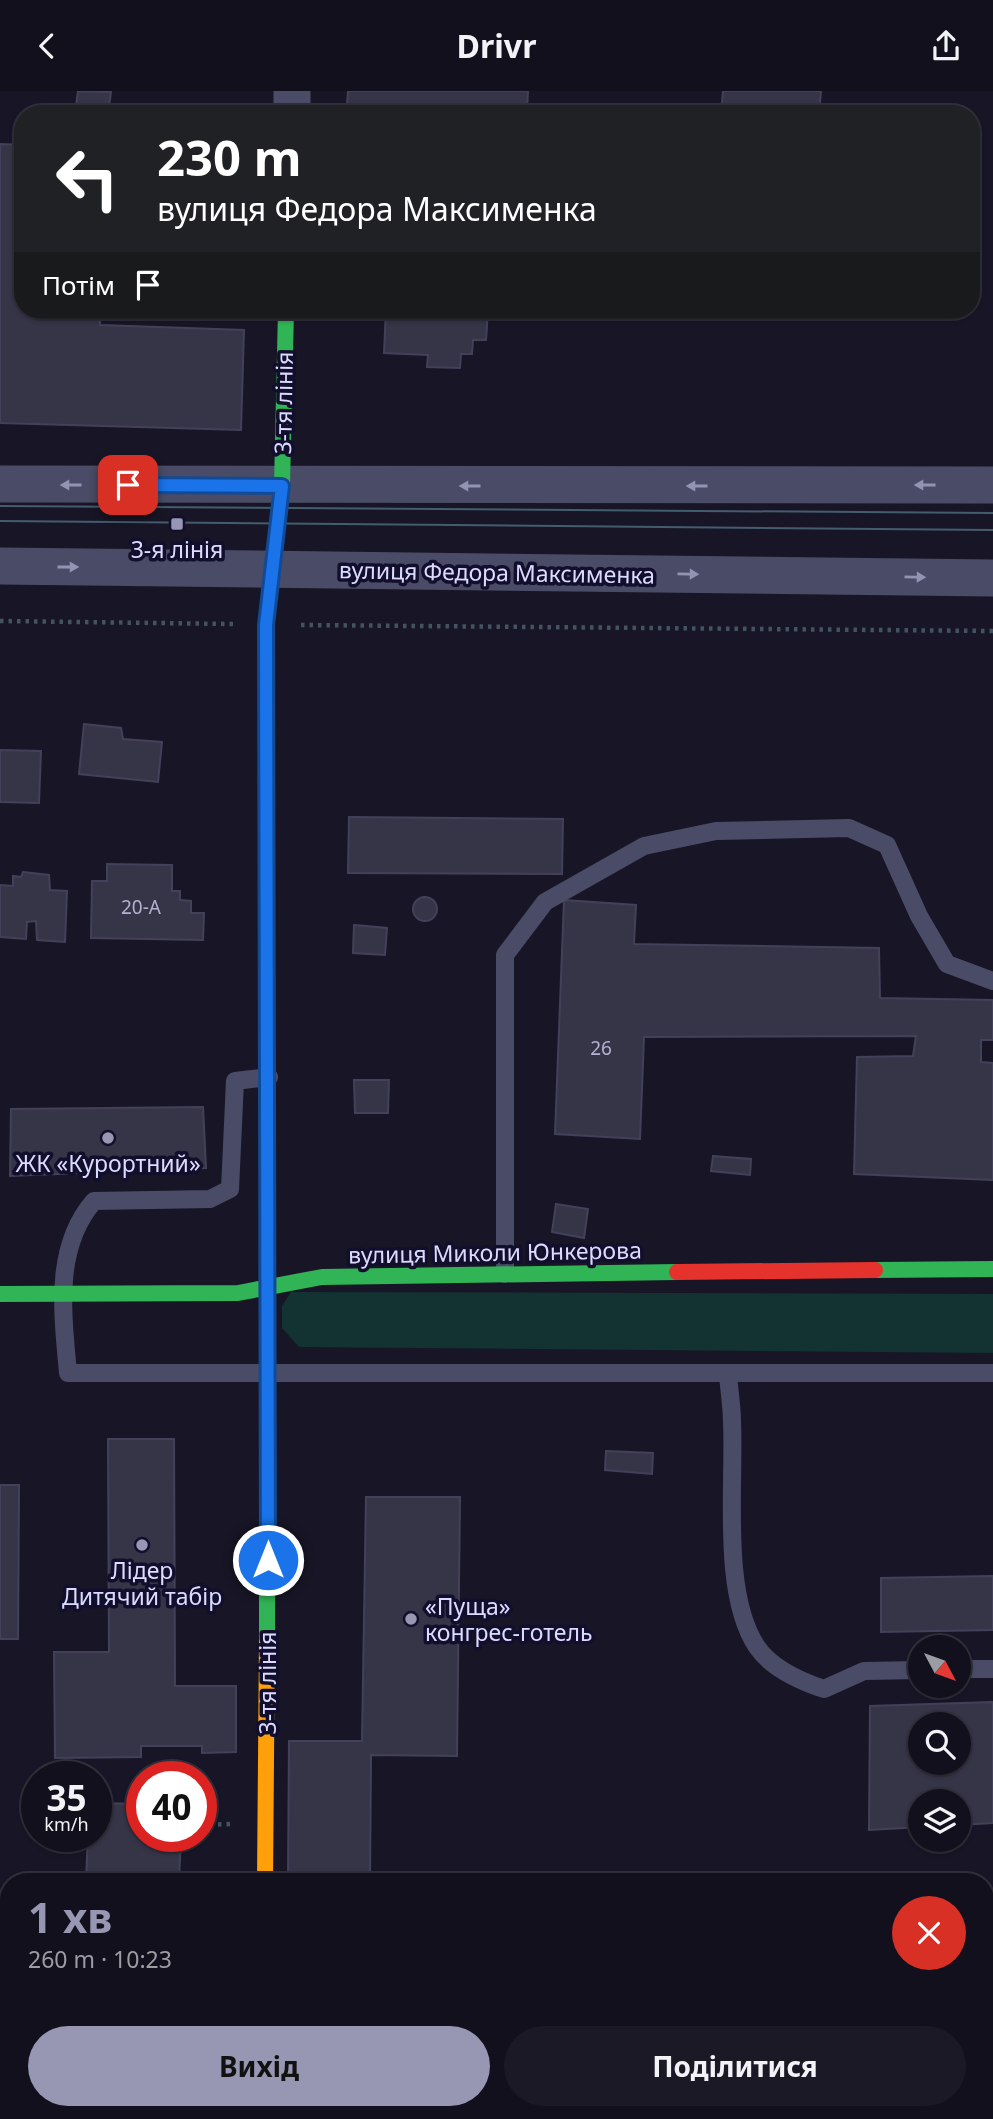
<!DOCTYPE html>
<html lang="uk">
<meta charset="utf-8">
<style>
:root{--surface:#12101c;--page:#1b1925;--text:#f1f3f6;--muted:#9c9da3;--line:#31303b;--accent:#9796b3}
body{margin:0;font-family:"Noto Sans",sans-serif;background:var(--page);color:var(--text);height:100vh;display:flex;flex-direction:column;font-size:26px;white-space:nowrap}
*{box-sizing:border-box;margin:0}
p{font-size:23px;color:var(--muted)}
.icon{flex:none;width:38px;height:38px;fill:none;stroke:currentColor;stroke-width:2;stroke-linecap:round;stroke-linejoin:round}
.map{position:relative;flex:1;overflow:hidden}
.sheet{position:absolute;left:0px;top:1782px;width:994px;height:247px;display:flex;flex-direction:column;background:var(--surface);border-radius:28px 28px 0 0;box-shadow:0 2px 5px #0004,0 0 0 2px var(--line)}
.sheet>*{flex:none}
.guide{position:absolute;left:14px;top:14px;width:966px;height:214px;border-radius:28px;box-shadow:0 2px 5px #0004,0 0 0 2px var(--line);background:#202124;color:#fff;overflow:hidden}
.needle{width:46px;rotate:131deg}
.controls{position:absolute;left:908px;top:1544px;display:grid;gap:14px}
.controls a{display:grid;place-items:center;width:63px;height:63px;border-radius:50%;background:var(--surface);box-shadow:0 2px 5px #0004,0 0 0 2px var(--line);font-size:35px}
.speed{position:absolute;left:21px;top:1670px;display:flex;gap:14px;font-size:35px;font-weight:700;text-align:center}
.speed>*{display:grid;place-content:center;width:91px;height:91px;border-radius:50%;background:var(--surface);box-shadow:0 2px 5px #0004,0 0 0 2px var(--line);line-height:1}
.speed small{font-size:18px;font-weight:400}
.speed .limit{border:10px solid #d22;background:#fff;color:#111}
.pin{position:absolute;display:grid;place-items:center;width:60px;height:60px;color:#fff;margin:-30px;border-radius:14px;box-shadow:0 4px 10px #0006}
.me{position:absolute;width:77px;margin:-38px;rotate:0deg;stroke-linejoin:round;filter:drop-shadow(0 0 5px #0008)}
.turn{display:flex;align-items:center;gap:24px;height:147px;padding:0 28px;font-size:32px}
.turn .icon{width:91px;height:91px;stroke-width:2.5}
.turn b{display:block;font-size:49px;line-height:60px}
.then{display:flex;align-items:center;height:66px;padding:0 28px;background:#0003;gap:14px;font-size:26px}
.round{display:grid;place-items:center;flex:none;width:74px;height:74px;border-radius:37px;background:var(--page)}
.head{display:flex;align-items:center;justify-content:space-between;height:119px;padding:0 28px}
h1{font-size:42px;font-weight:700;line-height:52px;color:var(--accent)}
.button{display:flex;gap:14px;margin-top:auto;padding:14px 28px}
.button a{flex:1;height:80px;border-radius:42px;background:var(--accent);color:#111;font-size:28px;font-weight:700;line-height:80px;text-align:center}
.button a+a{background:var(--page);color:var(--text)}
header{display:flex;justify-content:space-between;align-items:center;height:91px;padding:0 28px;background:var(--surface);font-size:32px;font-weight:700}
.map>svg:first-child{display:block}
.green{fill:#123331}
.building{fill:#363447;stroke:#434159;stroke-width:2;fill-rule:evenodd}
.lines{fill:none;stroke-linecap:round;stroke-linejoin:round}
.path{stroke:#425362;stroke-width:4.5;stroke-dasharray:3.5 5;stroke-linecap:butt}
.lane{stroke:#4a4c67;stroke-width:18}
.street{stroke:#4a4c67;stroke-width:37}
.fast{stroke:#30b455;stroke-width:16}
.slow{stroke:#ff9f0a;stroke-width:16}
.jam{stroke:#e5322d;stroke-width:16}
.tram{stroke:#445d6e;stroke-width:2}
.oneway{fill:#9394b3}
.route-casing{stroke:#114b97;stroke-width:18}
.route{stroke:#1a73e8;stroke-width:12}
.poi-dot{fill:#9796b3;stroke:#120f2d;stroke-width:2.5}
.labels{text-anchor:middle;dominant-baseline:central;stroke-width:7;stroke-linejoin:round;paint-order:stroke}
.number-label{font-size:19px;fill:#b2b1d1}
.street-label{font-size:23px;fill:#dcdbff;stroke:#120f2d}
.poi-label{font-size:23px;fill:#dcdbff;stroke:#120f2d}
</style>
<header><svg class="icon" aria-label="back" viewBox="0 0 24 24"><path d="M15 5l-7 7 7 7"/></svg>Drivr<svg class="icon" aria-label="share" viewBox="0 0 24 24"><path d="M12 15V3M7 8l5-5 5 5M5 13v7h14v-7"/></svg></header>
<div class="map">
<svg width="993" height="2028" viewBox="0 0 993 2028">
<rect width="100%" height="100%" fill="#181626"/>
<!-- green -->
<path class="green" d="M291 1201 993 1203V1262L299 1256 282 1237V1215Z"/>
<!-- building -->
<path class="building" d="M78 0 111 1 108 23H75Z
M348 0H528L527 20 347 14Z
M723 0H821L819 23H721Z
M0 53 23 54V219H100V234L244 239 241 339 0 332Z
M176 219H234V224L175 221Z
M386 219H488L486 249H473L472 263H461L460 277 427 276 428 264 384 262Z
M84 633 121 637 123 648 162 651 158 691 79 683Z
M0 659 41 660 39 712 0 711Z
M349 726 563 728 562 783 348 782Z
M107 773 172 774V800H180V809L191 810V822H204L203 849 91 847 92 790H107Z
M23 781 49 784 50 799 67 800 65 851 37 849 36 830 27 831 26 848 0 846V794L13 795V785L21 786Z
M413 818a12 12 0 1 1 24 0a12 12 0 1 1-24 0Z
M564 809 636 814 634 853 879 857 880 907 993 909V949H981V971L993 972V1089L854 1083 857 966 913 965 916 945 644 946 640 1048 555 1043Z
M354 834 387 837 385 864 353 862Z
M354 989H389L388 1022H355Z
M203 1016 206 1077 10 1085 11 1018Z
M713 1065 751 1068 750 1084 711 1080Z
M556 1113 588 1118 584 1147 552 1141Z
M108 1348H174L175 1595H236V1661L202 1662V1655H141V1666L55 1667 54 1561H109Z
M606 1360 653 1362 652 1383 605 1379Z
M0 1394H19L18 1548H0Z
M366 1406H460L457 1665 371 1664 370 1790H288L289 1650H362Z
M993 1485V1539L881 1541V1487Z
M993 1611V1732L959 1734V1710H920V1736L869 1739 870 1615ZM920 1633H959V1671H920Z
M96 1712 142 1713V1745H181L179 1790H86L88 1745H96Z
M985 1837H993V1871H985Z"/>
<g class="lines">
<!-- path -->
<path class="path" d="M0 530 233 533
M301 534 993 540
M201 1734 233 1733"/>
<!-- lane -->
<path class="lane" d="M269 986 235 990 230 1098 210 1108 94 1110C53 1157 63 1224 68 1282H993
M505 1183V864L545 811 644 755 716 740 849 737 887 754 919 825 947 873 993 890
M728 1283C729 1299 732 1315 732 1331 735 1393 721 1503 757 1556 772 1578 800 1590 824 1598L864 1580 920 1579
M959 1578H993"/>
<!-- street -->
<path class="street" d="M292 23V0
M0 393 993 394
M0 475 993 487
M264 2028V2020"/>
<!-- fast -->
<path class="fast" d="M282 394 286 219
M875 1179 993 1178
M0 1203 238 1202 322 1186 677 1181
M267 1547V719
M985 2014 993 2015"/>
<!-- slow -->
<path class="slow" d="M267 719 266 534 282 394
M265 1790 267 1547
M0 2006H9"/>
<!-- jam -->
<path class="jam" d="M677 1181 875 1179"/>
<!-- tram -->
<path class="tram" d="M0 415 993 422
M0 430 993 439"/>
</g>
<!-- one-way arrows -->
<defs><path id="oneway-solid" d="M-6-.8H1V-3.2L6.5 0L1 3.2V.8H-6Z" transform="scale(1.75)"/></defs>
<g class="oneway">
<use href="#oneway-solid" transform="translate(71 394) rotate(-180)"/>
<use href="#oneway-solid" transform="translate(925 394) rotate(180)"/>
<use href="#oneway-solid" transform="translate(470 395) rotate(180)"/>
<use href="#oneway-solid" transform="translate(697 395) rotate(180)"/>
<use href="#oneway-solid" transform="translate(68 476)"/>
<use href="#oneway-solid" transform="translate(688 483) rotate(1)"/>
<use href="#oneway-solid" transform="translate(915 486) rotate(1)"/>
</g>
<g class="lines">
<defs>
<path id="route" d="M128 394 282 395 266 534 268 1469"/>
</defs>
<!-- route casing -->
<use href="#route" class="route-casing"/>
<!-- route -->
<use href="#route" class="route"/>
</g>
<!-- markers -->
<g class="poi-dot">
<rect x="170" y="426" width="14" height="14" rx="3.5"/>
<circle cx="108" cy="1047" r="7"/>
<circle cx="142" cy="1454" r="7"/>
<circle cx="411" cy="1528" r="7"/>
</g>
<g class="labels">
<!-- number labels -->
<g class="number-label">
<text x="141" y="816">20-А</text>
<text x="601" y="957">26</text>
</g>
<!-- street labels -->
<g class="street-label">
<text transform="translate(283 312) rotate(-89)">3-тя лінія</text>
<text transform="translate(497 481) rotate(1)">вулиця Федора Максименка</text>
<text transform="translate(495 1161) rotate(-1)">вулиця Миколи Юнкерова</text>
<text transform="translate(267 1592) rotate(-90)">3-тя лінія</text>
</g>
<!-- poi labels -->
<g class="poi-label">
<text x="177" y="458">3-я лінія</text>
<text x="108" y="1072">ЖК «Курортний»</text>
<text x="142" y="1479">Лідер<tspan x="142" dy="26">Дитячий табір</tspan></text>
<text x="425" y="1515" text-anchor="start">«Пуща»<tspan x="425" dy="26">конгрес-готель</tspan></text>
</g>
</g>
</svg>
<div class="controls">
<a><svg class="needle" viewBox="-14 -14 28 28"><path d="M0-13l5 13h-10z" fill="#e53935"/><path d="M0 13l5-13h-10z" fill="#9c9da3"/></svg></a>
<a><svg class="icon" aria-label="search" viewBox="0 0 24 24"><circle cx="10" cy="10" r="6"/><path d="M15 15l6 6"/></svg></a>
<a><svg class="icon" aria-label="layers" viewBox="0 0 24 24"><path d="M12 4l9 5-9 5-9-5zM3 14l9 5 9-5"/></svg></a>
</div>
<div class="speed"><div>35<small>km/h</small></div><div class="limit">40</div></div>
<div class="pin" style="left:128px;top:394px;background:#d93025"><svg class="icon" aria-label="arrive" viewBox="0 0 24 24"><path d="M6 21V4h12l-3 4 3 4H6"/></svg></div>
<svg class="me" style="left:268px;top:1469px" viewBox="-20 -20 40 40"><circle r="17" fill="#1a73e8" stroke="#fff" stroke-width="3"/><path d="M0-11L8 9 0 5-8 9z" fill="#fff"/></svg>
<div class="guide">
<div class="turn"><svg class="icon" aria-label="left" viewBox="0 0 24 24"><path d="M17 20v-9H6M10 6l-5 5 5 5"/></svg><div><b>230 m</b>вулиця Федора Максименка</div></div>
<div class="then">Потім<svg class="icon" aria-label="arrive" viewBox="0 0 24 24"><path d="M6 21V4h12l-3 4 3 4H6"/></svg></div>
</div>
<section class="sheet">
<div class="head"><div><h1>1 хв</h1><p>260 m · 10:23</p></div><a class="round" style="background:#d93025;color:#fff"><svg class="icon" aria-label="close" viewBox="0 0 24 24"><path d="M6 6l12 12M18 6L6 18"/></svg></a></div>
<div class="button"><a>Вихід</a><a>Поділитися</a></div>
</section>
</div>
